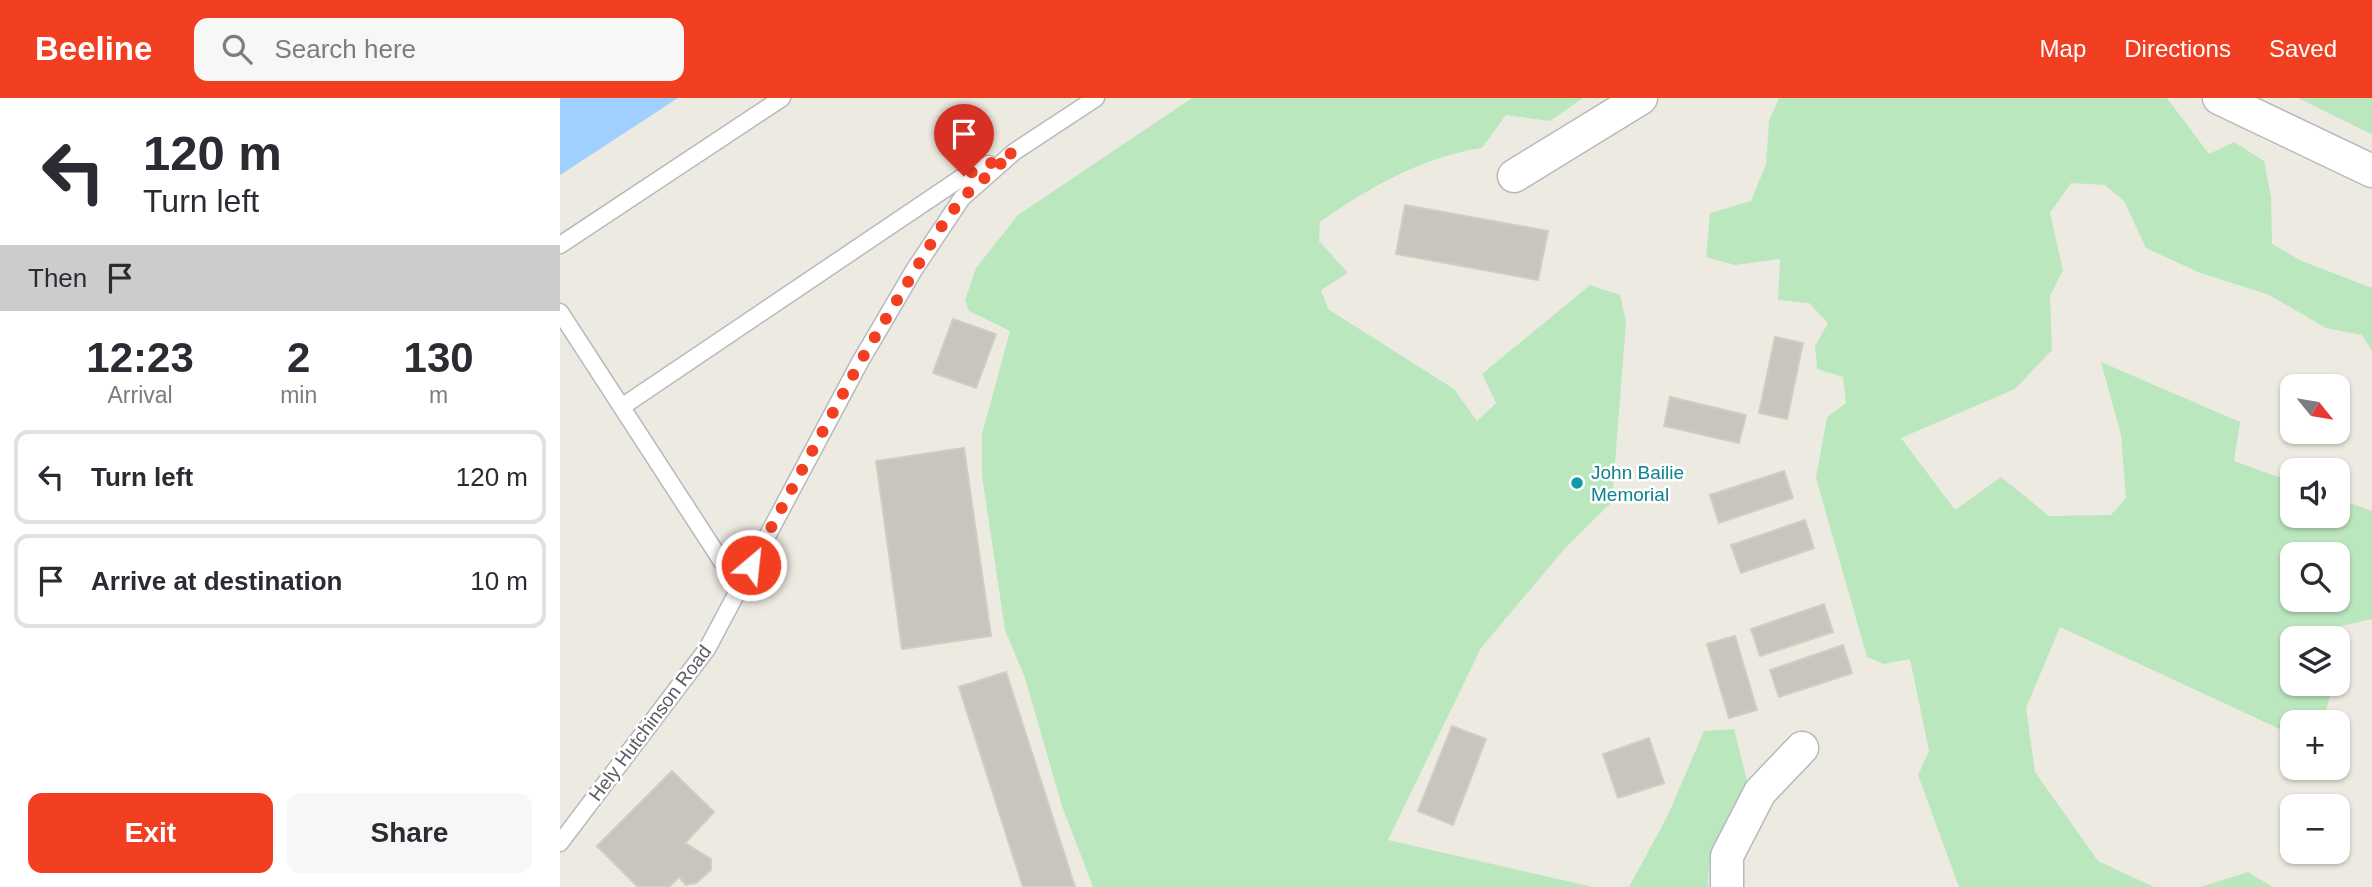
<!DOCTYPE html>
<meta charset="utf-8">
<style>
:root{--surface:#fff;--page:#f7f7f7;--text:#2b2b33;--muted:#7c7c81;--line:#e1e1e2;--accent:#f23f22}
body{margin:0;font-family:Helvetica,sans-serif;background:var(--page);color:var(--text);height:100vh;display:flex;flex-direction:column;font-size:26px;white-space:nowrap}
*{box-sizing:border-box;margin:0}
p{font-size:23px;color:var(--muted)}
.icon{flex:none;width:38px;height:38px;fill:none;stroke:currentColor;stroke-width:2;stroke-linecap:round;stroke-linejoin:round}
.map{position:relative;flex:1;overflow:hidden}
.drawer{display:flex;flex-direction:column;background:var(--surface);width:560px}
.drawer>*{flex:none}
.top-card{background:#fff;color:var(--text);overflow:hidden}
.needle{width:46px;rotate:120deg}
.controls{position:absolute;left:1720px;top:276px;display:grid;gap:14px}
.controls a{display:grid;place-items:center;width:70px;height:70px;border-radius:14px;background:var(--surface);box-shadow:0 2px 5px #0004;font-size:35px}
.pin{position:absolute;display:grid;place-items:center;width:60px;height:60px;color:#fff;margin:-72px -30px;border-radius:50% 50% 50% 0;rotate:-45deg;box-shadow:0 0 7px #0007}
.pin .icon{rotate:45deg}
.me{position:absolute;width:77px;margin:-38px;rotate:28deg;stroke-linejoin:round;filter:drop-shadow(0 0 5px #0008)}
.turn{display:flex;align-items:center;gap:24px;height:147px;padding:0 28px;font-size:32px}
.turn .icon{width:91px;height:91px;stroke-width:2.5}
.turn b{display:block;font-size:49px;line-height:60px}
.then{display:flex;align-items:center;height:66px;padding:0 28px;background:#0003;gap:14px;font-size:26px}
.eta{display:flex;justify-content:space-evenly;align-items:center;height:119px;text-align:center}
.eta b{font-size:42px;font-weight:700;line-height:49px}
.action{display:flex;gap:14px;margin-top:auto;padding:14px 28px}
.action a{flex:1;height:80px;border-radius:14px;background:var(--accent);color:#fff;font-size:28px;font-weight:700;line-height:80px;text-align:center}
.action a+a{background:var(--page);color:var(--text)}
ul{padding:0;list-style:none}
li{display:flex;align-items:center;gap:21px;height:94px;margin:0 14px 10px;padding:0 14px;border:4px solid var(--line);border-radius:14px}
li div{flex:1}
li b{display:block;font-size:26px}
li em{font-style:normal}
header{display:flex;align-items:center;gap:42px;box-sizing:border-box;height:98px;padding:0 35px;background:var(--accent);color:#fff}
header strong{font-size:33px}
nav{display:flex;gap:38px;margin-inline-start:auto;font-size:24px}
.search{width:490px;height:63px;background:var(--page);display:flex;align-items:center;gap:18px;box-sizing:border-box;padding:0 24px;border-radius:14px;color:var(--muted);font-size:26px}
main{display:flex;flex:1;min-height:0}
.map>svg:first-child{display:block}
.green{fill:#bbe7be;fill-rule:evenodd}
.water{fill:#9fd0ff}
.building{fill:#c8c5be;stroke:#d2cdbf;stroke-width:2}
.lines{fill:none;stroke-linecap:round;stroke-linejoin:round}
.service-casing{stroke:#b6b9be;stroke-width:19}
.minor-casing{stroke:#b6b9be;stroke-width:35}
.service{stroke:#fff;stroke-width:16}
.minor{stroke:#fff;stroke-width:32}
.route{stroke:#f23f22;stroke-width:12;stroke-dasharray:0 21.6}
.culture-dot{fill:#0f9aa8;stroke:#fff;stroke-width:2.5}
.labels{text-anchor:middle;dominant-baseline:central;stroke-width:5;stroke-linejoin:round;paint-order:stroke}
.culture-label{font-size:19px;fill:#0d838f;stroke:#fff;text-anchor:start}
.street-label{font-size:19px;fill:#595d63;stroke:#fff}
</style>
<header>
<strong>Beeline</strong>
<div class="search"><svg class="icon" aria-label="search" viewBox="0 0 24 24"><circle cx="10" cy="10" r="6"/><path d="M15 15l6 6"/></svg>Search here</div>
<nav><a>Map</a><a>Directions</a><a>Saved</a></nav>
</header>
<main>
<section class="drawer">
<div class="top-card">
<div class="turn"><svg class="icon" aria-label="left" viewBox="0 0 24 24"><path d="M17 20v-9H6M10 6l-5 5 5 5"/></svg><div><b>120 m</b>Turn left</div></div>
<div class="then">Then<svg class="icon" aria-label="arrive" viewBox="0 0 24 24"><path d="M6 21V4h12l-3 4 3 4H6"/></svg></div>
</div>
<div class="eta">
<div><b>12:23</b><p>Arrival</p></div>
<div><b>2</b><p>min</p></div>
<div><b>130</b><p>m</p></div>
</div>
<ul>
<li><svg class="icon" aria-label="left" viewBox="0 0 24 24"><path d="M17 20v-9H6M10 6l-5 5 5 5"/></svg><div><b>Turn left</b></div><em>120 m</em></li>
<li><svg class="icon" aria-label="arrive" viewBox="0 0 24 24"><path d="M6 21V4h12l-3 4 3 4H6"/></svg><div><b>Arrive at destination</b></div><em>10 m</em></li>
</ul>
<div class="action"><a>Exit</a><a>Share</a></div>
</section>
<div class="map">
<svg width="1812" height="789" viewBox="0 0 1812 789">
<rect width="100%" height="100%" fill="#edebe1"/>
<!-- green -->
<path class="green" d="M632 0H1023L990 23 946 17 922 50C865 58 807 90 760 124L759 143 788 175 761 192 768 211 894 291 917 323 936 305 922 276 1030 187 1060 197 1066 224 1052 404 1006 449 921 550 828 742 1033 789H533L502 708 465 580 445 532 422 377V336L450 233 409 213 405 202 416 170 458 117Z
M1219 0H1607L1649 56 1674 44 1704 63 1711 99 1712 146 1742 163 1812 190V253L1802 237 1766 230 1709 197 1638 174 1586 150 1564 103 1545 87 1511 85 1490 115 1503 172 1490 198 1492 252 1455 291 1341 340 1395 412 1441 379 1489 418 1551 417 1566 400 1561 337 1541 264 1680 324 1674 363 1732 384V418H1778V401L1812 413V521L1772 530V541H1732V586H1773L1763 625H1732V634L1724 633 1500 529 1466 610 1475 674 1538 763 1594 789H1399L1358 677 1369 653 1350 561 1324 566 1307 559 1256 380 1267 319 1286 305 1283 279 1257 271 1255 248 1268 225 1249 205 1218 202 1220 161 1175 167 1146 159 1150 115 1191 103 1206 66 1209 23ZM1732 457H1778V502H1732Z
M1738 0H1812V36L1807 34Z
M1174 631 1189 691C1164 722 1148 747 1148 789H1069L1108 717 1144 633Z
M1688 774 1713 789H1640Z"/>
<!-- water -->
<path class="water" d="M0 0H118L0 77Z"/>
<!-- building -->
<path class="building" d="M845 107 988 133 978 182 836 156Z
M393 221 436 236 416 290 373 275Z
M1215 239 1243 245 1227 321 1199 315Z
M1110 299 1186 317 1179 345 1104 328Z
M404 350 431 538 342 551 316 363Z
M1224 373 1233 400 1159 425 1150 397Z
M1245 422 1254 450 1181 475 1171 447Z
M1264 506 1273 534 1200 558 1191 531Z
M1175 538 1197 612 1169 620 1147 546Z
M1283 547 1292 575 1219 599 1210 572Z
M446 574 515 789H463L399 589Z
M892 628 926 641 893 727 858 713Z
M1089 640 1104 685 1058 700 1043 656Z
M112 673 154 714 125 745 151 761V772L136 785 126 787 119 779 109 789H78L37 748Z"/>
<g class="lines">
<defs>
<path id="service" d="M0 147 222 0
M0 214 179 490
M63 308 404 78 429 66
M0 745 147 551 300 264 354 172 402 100 454 54 536 0"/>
<path id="minor" d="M1659 0 1812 73
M954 78 1081 0
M1167 789V758L1200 694 1242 650"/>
</defs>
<!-- service casing -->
<use href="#service" class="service-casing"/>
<!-- minor casing -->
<use href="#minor" class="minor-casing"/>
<!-- service -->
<use href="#service" class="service"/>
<!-- minor -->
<use href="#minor" class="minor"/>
</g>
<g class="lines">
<!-- route -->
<path class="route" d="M191 467 300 264 379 132 402 100 454 54 404 78"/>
</g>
<!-- markers -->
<circle class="culture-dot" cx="1017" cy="385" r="7"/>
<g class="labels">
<!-- culture labels -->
<g class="culture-label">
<text x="1031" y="374">John Bailie<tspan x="1031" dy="22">Memorial</tspan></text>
</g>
<!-- street labels -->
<g class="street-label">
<text transform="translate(90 625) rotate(-53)">Hely Hutchinson Road</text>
</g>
</g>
</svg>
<div class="controls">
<a><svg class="needle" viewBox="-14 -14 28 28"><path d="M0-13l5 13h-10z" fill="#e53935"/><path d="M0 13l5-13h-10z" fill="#7c7c81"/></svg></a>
<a><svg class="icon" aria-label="sound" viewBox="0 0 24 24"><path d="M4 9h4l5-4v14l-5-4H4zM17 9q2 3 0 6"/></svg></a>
<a><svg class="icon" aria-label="search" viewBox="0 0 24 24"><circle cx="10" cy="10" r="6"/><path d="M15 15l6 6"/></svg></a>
<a><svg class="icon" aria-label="layers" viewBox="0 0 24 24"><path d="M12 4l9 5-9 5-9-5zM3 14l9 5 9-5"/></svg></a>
<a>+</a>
<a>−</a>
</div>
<div class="pin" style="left:404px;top:78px;background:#d93025"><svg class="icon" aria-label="arrive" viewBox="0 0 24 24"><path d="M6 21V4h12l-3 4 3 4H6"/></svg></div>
<svg class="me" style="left:191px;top:467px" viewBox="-20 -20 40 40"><circle r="17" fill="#f23f22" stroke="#fff" stroke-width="3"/><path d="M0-11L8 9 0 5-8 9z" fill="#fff"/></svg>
</div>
</main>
